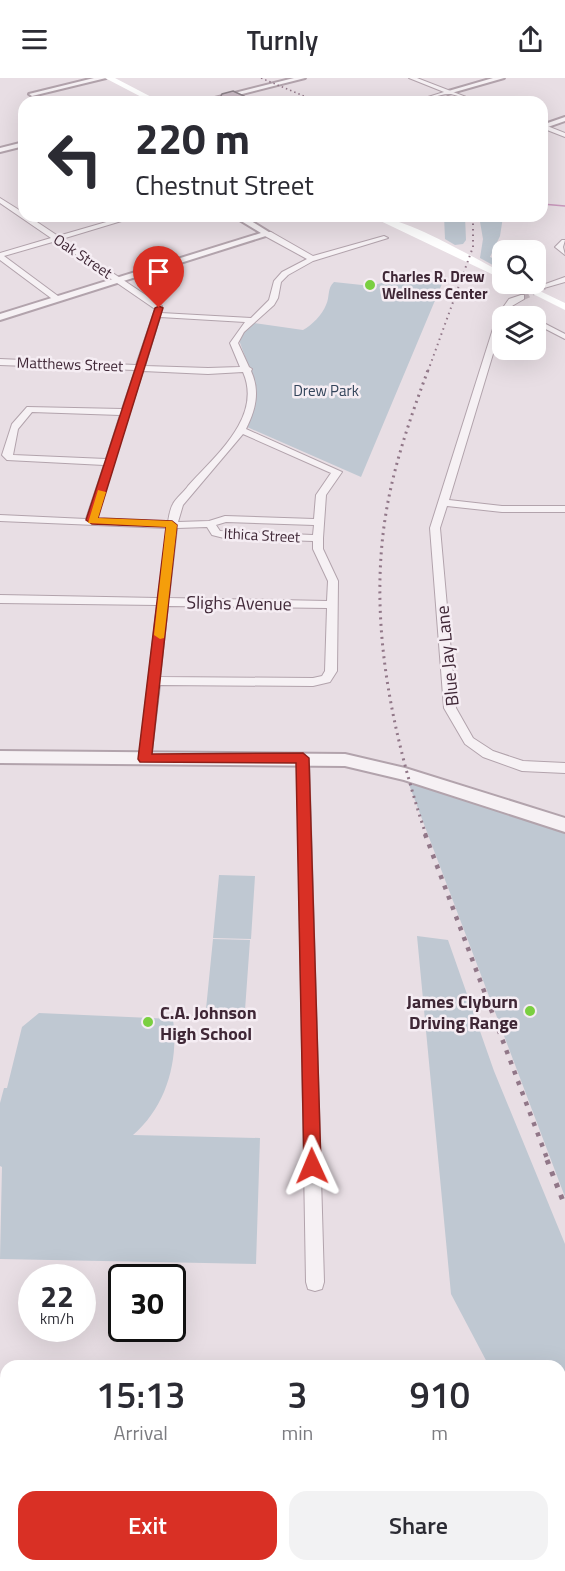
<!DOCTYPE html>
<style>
:root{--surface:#fff;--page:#f2f2f3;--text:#2b2b33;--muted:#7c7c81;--accent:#d93025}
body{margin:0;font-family:"Titillium Web",sans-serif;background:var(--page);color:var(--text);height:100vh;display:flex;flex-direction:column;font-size:22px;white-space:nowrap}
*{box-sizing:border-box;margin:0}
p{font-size:20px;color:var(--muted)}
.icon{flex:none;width:33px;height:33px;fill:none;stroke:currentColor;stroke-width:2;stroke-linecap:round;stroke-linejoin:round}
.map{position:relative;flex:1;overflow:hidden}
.sheet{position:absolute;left:0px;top:1282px;width:566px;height:212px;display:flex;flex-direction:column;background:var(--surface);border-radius:18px 18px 0 0;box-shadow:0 6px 24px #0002}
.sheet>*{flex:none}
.hud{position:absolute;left:18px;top:18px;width:530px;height:126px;border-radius:18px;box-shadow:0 6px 24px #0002;background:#fff;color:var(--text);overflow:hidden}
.controls{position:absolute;left:492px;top:162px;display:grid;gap:12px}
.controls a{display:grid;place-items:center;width:54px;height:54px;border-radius:12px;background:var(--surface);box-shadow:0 6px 24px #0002;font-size:30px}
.speed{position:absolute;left:18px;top:1186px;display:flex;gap:12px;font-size:30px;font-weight:700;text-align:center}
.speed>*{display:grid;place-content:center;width:78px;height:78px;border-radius:50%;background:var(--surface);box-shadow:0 6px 24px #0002;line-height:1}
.speed small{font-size:15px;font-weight:400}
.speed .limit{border:3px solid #111;border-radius:9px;background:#fff;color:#111}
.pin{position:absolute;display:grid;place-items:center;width:51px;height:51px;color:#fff;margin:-62px -26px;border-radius:50% 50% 50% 0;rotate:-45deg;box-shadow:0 0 6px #0007}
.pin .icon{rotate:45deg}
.me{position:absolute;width:66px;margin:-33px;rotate:359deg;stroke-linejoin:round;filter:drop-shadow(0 0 4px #0008)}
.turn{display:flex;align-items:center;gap:21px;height:126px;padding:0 18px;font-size:27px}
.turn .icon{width:78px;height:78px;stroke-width:2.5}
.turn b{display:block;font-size:42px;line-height:51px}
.eta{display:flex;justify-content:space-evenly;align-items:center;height:102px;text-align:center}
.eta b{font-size:36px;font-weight:600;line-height:42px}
.action{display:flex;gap:12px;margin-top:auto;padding:12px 18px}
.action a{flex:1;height:69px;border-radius:18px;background:var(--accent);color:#fff;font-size:24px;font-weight:600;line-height:69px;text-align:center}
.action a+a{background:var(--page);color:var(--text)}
header{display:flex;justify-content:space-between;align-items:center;height:78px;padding:0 18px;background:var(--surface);font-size:27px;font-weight:600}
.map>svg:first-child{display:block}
.green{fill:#bfc8d2}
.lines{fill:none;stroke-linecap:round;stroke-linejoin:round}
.stream{stroke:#c998bc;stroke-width:1.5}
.minor-tunnel{stroke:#c6b9c1;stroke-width:8;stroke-dasharray:8 4;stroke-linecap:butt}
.minor-casing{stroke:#b2a3ac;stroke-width:2}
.tertiary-casing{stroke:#b2a3ac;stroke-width:4}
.minor{fill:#f6f1f4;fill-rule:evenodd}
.tertiary{fill:#f6f1f4;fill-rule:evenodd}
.secondary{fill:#fff;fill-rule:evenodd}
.rail-far4{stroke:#917788;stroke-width:1.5;stroke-dasharray:1.5 3;stroke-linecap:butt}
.rail-far3{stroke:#917788;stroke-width:2;stroke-dasharray:1.5 4;stroke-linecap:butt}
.rail-far2{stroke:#917788;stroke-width:3;stroke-dasharray:2 4.5;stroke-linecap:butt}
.rail-far1{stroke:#917788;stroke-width:4.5;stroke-dasharray:4 7;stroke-linecap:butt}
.rail{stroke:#917788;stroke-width:5;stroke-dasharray:4.5 8;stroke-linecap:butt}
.wall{fill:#ac9ea7}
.shaded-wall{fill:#8c8188}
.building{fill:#c8b8c2;stroke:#8c8188;stroke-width:1.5}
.route{fill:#d93025;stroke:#8d1f18;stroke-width:1.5}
.slow{fill:#f59e0b}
.poi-dot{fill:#7acf40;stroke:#f5edf3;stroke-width:2}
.labels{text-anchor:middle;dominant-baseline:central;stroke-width:5;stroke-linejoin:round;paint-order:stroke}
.far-street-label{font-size:15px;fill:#3f2736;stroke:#f5edf3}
.far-poi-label{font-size:15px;font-weight:bold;fill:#3f2736;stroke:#f5edf3;text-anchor:start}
.far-park-label{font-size:15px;fill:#34455b;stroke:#f5edf3}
.street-label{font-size:18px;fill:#3f2736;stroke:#f5edf3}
.poi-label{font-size:18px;font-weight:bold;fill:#3f2736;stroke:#f5edf3;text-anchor:end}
</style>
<header><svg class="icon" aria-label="menu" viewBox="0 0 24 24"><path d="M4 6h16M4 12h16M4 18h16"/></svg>Turnly<svg class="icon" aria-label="share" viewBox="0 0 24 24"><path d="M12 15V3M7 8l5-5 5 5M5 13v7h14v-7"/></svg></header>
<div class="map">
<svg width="565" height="1493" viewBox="0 0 565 1493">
<rect width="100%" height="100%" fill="#e8dee4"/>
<!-- green -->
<path class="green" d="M444 138H465L466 162 463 166 455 167 445 161Z
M479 138 503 139 500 158 490 179 502 184 500 191 480 180 483 161Z
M412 196 444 201 361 399 247 349 255 328 256 309 239 262 242 255 254 245 303 252C312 247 322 237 326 227 330 219 327 210 334 204L371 208Z
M405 696 565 747V1119Z
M219 797 255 798 251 861 213 860Z
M417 858 448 862 494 993 565 1166V1493H411L415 1488H560V1288H489L451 1216Z
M213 861 250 862 245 932 206 931Z
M39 935 173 941C179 983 166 1029 133 1057L260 1060 256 1186 0 1181 2 1089 0 1088V1025L4 1010H7L22 949Z"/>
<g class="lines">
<!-- stream -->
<path class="stream" d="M542 126 565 128"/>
<!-- minor-tunnel -->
<path class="minor-tunnel" d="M521 219 544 208"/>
<defs>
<path id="minor" d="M409 0H417L479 24C468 24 461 18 451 16 439 15 425 24 412 24L444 14Z
M542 46 565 55V59L542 50Z
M0 120 24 135V138H28L58 158 127 138H138L62 161 162 228 161 235 251 240 269 222 274 203 282 194 307 181 265 158V154H271L313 178 384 158 388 160 313 183 288 197 281 204 278 220 274 227 244 254 238 265 249 289 252 291 251 293C260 313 256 331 246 351L342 394 326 417 323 460V471L338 503 337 593 330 604 313 608 160 607 151 681 145 686 139 681 157 527 0 525V517L158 520 167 450 0 443V437L86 441 104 387 7 382 2 377 12 346 27 329 122 331 135 292 0 287V281L136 287 155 231 56 163 4 178 62 221 55 223 0 182V175L51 160 0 125ZM160 239 245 244 230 265 240 289 208 290 145 288ZM143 293 208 296 243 294C263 339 215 378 188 408 184 414 176 420 173 426 170 431 169 438 168 444L96 441ZM32 334 120 337 106 381 13 377 18 351ZM243 356 331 395 316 417 314 441 225 438 209 443 178 444 183 427ZM226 444 314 447 313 457 220 453 216 447ZM207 449 212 457 224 460 313 463V471L328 503 327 523 169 520 177 450ZM168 528 327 530 325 593 322 598 313 600 160 599Z
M562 162H565L563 169 565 177 555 169Z
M565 199V204L544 210 540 208Z
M521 217H524V221L512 228 530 238H521L509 233 502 238V246L449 422 502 428H565V434H502L447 428 440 450 456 630 473 660 493 673 523 683 565 685V695L522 693 483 679 465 666 444 630 430 450 497 238 509 221Z
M536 241 565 256V261L536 246Z
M303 675 309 680 324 1204 322 1211 315 1213 308 1211 306 1204 297 680Z
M245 1488H272L270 1493H243Z"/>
<path id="tertiary" d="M94 0H106L32 18 29 16Z
M294 0H305L211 24H199Z
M493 0H504L448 16 445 14Z
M565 39V43L542 51V47Z
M24 64V68L0 74V70Z
M233 138H243L272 156 0 242V236L261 155Z
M0 673 345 676 405 690 565 740V754L404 702 345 688 0 685Z"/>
</defs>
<!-- minor casing -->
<use href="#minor" class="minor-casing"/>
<!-- tertiary casing -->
<use href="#tertiary" class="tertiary-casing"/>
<!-- minor -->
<use href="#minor" class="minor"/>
<!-- tertiary -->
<use href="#tertiary" class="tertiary"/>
<!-- secondary -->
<path class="secondary" d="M105 0H115L161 24H151Z
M370 138C405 138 469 178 502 194V201Z
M513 206H525L565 225V232Z"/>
<!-- rail-far4 -->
<path class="rail-far4" d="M261 0 318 24"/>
<!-- rail-far3 -->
<path class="rail-far3" d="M428 293 473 169V138"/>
<!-- rail-far2 -->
<path class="rail-far2" d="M426 757C392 655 368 544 386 435 394 386 411 338 428 292"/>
<!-- rail-far1 -->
<path class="rail-far1" d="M425 756 548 1083"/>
<!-- rail -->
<path class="rail" d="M547 1082 565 1128"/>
</g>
<!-- wall -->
<path class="wall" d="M136 191 175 210 154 216 137 205Z"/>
<!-- shaded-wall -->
<path class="shaded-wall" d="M174 197 175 210 154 216 153 203Z"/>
<!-- building -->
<path class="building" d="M233 13 244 18 240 24H218L222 16Z
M157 185 174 197 153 203 136 191Z"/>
<!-- route -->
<path class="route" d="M159 228 163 230 98 440 172 443 177 447 152 676 303 675 309 680 321 1088 318 1094 312 1096 306 1094 304 1088 296 685 140 684 138 681 166 449 92 446 86 442 155 230Z"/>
<!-- slow -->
<path class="slow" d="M98 412 106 414 98 440 172 443 177 447 164 560 160 561 154 557 166 449 88 445Z"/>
<!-- markers -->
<g class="poi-dot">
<circle cx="370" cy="207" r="6"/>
<circle cx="530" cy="933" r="6"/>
<circle cx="148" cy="944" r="6"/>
</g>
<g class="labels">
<!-- far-street labels -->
<g class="far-street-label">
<text transform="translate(83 178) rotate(34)">Oak Street</text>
<text transform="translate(70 286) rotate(2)">Matthews Street</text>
<text transform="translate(262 457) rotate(3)">Ithica Street</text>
</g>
<!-- far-poi labels -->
<g class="far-poi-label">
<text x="382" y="198">Charles R. Drew<tspan x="382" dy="17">Wellness Center</tspan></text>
</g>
<!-- far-park labels -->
<g class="far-park-label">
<text x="326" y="312">Drew Park</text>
</g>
<!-- street labels -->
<g class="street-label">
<text transform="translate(239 525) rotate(1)">Slighs Avenue</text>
<text transform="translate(447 578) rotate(-96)">Blue Jay Lane</text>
</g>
<!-- poi labels -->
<g class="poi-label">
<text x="518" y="923">James Clyburn<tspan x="518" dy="21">Driving Range</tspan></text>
<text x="160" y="934" text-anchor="start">C.A. Johnson<tspan x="160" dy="21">High School</tspan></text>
</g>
</g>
</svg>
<div class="controls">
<a><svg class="icon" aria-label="search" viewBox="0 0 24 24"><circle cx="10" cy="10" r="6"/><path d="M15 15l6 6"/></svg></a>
<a><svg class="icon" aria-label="layers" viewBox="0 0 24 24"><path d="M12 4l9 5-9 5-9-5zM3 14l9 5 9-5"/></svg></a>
</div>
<div class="speed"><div>22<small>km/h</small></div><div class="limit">30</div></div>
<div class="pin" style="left:159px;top:230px;background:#d93025"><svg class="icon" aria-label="arrive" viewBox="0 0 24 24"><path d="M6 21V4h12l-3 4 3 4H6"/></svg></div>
<svg class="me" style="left:312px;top:1088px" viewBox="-20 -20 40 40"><path d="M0-17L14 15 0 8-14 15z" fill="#d93025" stroke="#fff" stroke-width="4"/></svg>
<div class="hud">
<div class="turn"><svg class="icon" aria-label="left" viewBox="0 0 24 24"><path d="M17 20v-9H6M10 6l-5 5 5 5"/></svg><div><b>220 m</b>Chestnut Street</div></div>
</div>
<section class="sheet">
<div class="eta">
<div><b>15:13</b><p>Arrival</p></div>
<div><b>3</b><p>min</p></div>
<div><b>910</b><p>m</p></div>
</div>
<div class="action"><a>Exit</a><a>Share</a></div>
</section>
</div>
